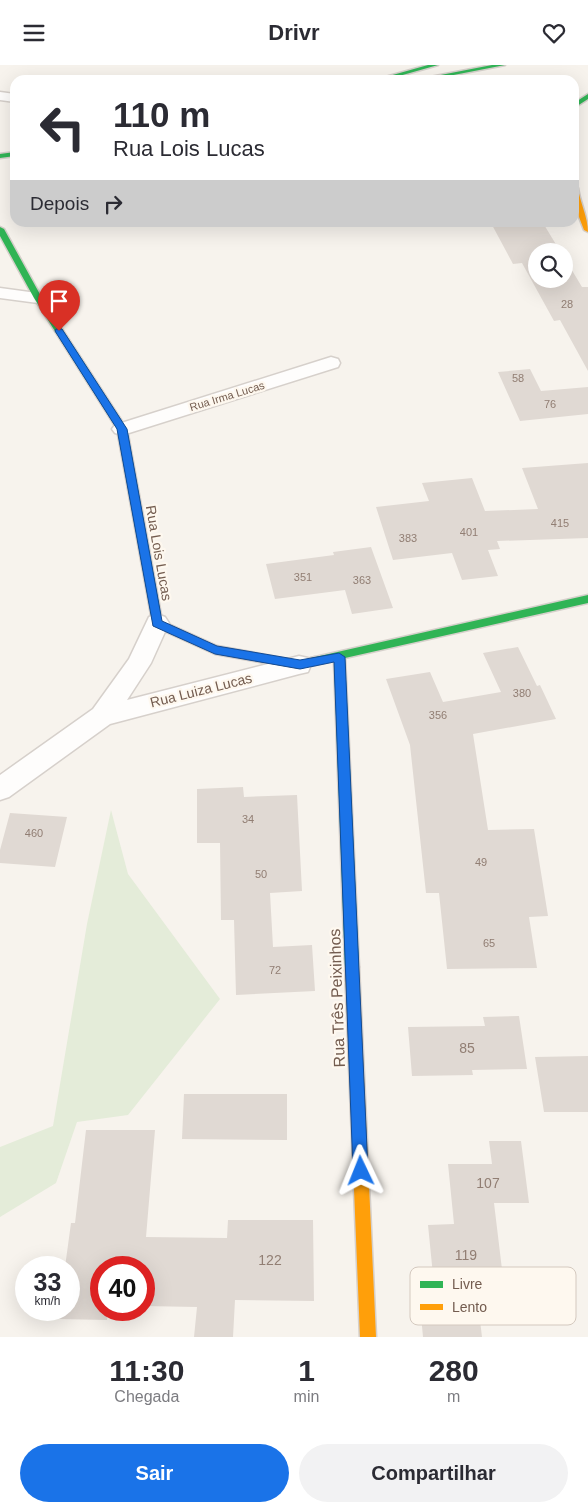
<!DOCTYPE html>
<html lang="pt">
<meta charset="utf-8">
<style>
:root{--surface:#fff;--page:#f2f2f3;--text:#2b2b33;--muted:#7c7c81;--accent:#1a73e8}
body{margin:0;font-family:Arial,sans-serif;background:var(--page);color:var(--text);height:100vh;display:flex;flex-direction:column;font-size:19px;white-space:nowrap}
*{box-sizing:border-box;margin:0}
p{font-size:16px;color:var(--muted)}
.icon{flex:none;width:28px;height:28px;fill:none;stroke:currentColor;stroke-width:2;stroke-linecap:round;stroke-linejoin:round}
.map{position:relative;height:1272px;overflow:hidden}
.sheet{display:flex;flex-direction:column;background:var(--surface);flex:1}
.sheet>*{flex:none}
.guide{position:absolute;left:10px;top:10px;width:569px;height:152px;border-radius:15px;box-shadow:0 5px 20px #0002;background:#fff;color:var(--text);overflow:hidden}
.tools{position:absolute;left:528px;top:178px;display:grid;gap:10px}
.tools a{display:grid;place-items:center;width:45px;height:45px;border-radius:50%;background:var(--surface);box-shadow:0 5px 20px #0002;font-size:25px}
.speed{position:absolute;left:15px;top:1191px;display:flex;gap:10px;font-size:25px;font-weight:700;text-align:center}
.speed>*{display:grid;place-content:center;width:65px;height:65px;border-radius:50%;background:var(--surface);box-shadow:0 5px 20px #0002;line-height:1}
.speed small{font-size:12px;font-weight:400}
.speed .limit{border:8px solid #d22;background:#fff;color:#111}
.pin{position:absolute;display:grid;place-items:center;width:42px;height:42px;color:#fff;margin:-51px -21px;border-radius:50% 50% 50% 0;rotate:-45deg;box-shadow:0 0 5px #0007}
.pin .icon{rotate:45deg}
.me{position:absolute;width:55px;margin:-28px;rotate:358deg;stroke-linejoin:round;filter:drop-shadow(0 0 4px #0008)}
.turn{display:flex;align-items:center;gap:18px;height:105px;padding:0 20px;font-size:22px}
.turn .icon{width:65px;height:65px;stroke-width:2.5}
.turn b{display:block;font-size:35px;line-height:42px}
.then{display:flex;align-items:center;height:48px;padding:0 20px;background:#0003;gap:10px;font-size:19px}
.eta{display:flex;justify-content:space-evenly;align-items:center;height:85px;text-align:center}
.eta b{font-size:30px;font-weight:700;line-height:35px}
.action{display:flex;gap:10px;margin-top:auto;padding:10px 20px}
.action a{flex:1;height:58px;border-radius:30px;background:var(--accent);color:#fff;font-size:20px;font-weight:700;line-height:58px;text-align:center}
.action a+a{background:var(--page);color:var(--text)}
header{display:flex;justify-content:space-between;align-items:center;height:65px;padding:0 20px;background:var(--surface);font-size:22px;font-weight:700}
.map>svg:first-child{display:block}
.green{fill:#e4ecd9}
.building{fill:#e0d9d3}
.lines{fill:none;stroke-linecap:round;stroke-linejoin:round}
.street-casing{stroke:#d6d0cb;stroke-width:3}
.fast-casing{stroke:#d6d0cb;stroke-width:3}
.slow-casing{stroke:#d6d0cb;stroke-width:3}
.street{fill:#fefdfc;fill-rule:evenodd}
.fast{fill:#30b455;fill-rule:evenodd}
.slow{fill:#ff9f0a;fill-rule:evenodd}
.route{fill:#1a73e8;stroke:#114b97}
.labels{text-anchor:middle;dominant-baseline:central;stroke-width:4.5;stroke-linejoin:round;paint-order:stroke}
.number-label{font-size:11px;fill:#917e73}
.far-street-label{font-size:11px;fill:#735c4f;stroke:#fef8ef}
.street-label{font-size:14px;fill:#735c4f;stroke:#fef8ef}
.near-number-label{font-size:14px;fill:#917e73}
.near-street-label{font-size:16px;fill:#735c4f;stroke:#fef8ef}
.key{fill:#fef8ef;stroke:#d4c9bf;stroke-width:1}
.key-label{font-size:14px;fill:#735c4f}
</style>
<header><svg class="icon" aria-label="menu" viewBox="0 0 24 24"><path d="M4 6h16M4 12h16M4 18h16"/></svg>Drivr<svg class="icon" aria-label="heart" viewBox="0 0 24 24"><path d="M12 20l-8-8c-3-5 5-10 8-4 3-6 11-1 8 4z"/></svg></header>
<div class="map">
<svg width="588" height="1272" viewBox="0 0 588 1272">
<rect width="100%" height="100%" fill="#f7f3ed"/>
<!-- green -->
<path class="green" d="M111 745 128 809 220 934 128 1050 77 1057 56 1118 0 1152V1082L53 1061 87 859Z"/>
<!-- building -->
<path class="building" d="M491 158H543L560 186H536V214H564V192L582 222H588V306L560 255 554 256 522 198 513 199Z
M530 304 541 326 588 322V349L520 356 498 307Z
M588 398V473L497 476 500 484 488 485 498 511 462 515 452 488 393 495 376 442 429 436 422 418 472 413 485 446 538 444 522 403Z
M371 482 393 543 352 549 345 525 275 534 266 499 334 490 333 487Z
M518 582 537 621 540 620 556 654 473 669 488 765 534 764 548 851 529 852 537 903 447 904 439 828H426L410 680 386 614 430 607 443 637 501 627 483 588Z
M243 722 244 732 297 730 302 826 270 828 273 882 312 880 315 926 236 930 234 855H221L220 778H197V724Z
M10 748 67 752 55 802 0 798V785Z
M519 951 527 1004 472 1005 473 1010 412 1011 408 962 485 961 483 952Z
M588 991V1047H544L535 992Z
M184 1029H287V1075L182 1074Z
M86 1065H155L146 1172 227 1173 228 1155H313L314 1236 235 1235 233 1272H194L197 1242 144 1241V1202H101V1245H108L107 1255 59 1254 60 1245H69V1202H65L71 1158H75Z
M489 1076H521L529 1138H494L504 1221 476 1222 482 1272H423L420 1240H436L428 1160 454 1159 448 1099H492Z"/>
<g class="lines">
<defs>
<path id="street" d="M0 27 15 29V37L0 35Z
M0 223 44 229 47 233 44 237 38 238 0 233Z
M331 292 338 294 340 298 338 302 129 368 122 370 115 368 112 364 115 360Z
M157 549 165 552 169 558 151 598 127 635 299 591 308 593 311 600 308 607 299 609 110 659 9 732 0 735V710L93 644 129 594 149 552Z"/>
<path id="fast" d="M428 0H438L385 15H375Z
M492 0H505L428 15H415Z
M588 29V34L574 43V38Z
M15 87V91L0 93V89Z
M0 162 4 164 42 233 127 364 161 550 160 553 156 554 151 550 117 364 34 233 0 171Z
M588 530V538L345 593 359 902 357 906 352 908 347 906 345 902 334 596 315 600 310 596 311 593Z"/>
<path id="slow" d="M574 121 578 123C580 138 588 152 588 167L584 165 574 139Z
M156 546 160 547 162 556 217 581 299 596 315 592 320 596 319 599 299 604 215 589 153 561 151 550Z
M352 896 357 898 359 902 376 1272H360L345 902 347 898Z"/>
</defs>
<!-- street casing -->
<use href="#street" class="street-casing"/>
<!-- fast casing -->
<use href="#fast" class="fast-casing"/>
<!-- slow casing -->
<use href="#slow" class="slow-casing"/>
<!-- street -->
<use href="#street" class="street"/>
<!-- fast -->
<use href="#fast" class="fast"/>
<!-- slow -->
<use href="#slow" class="slow"/>
</g>
<!-- route -->
<path class="route" d="M56 264H62L127 364 162 556 217 581 300 595 339 588 345 592 368 1106 366 1111 361 1113 355 1111 353 1106 334 597 300 604 215 589 153 561 117 364 55 266Z"/>
<g class="labels">
<!-- number labels -->
<g class="number-label">
<text x="567" y="239">28</text>
<text x="518" y="313">58</text>
<text x="550" y="339">76</text>
<text x="560" y="458">415</text>
<text x="469" y="467">401</text>
<text x="408" y="473">383</text>
<text x="303" y="512">351</text>
<text x="362" y="515">363</text>
<text x="522" y="628">380</text>
<text x="438" y="650">356</text>
<text x="248" y="754">34</text>
<text x="34" y="768">460</text>
<text x="481" y="797">49</text>
<text x="261" y="809">50</text>
<text x="489" y="878">65</text>
<text x="275" y="905">72</text>
</g>
<!-- far-street labels -->
<g class="far-street-label">
<text transform="translate(227 331) rotate(-17)">Rua Irma Lucas</text>
</g>
<!-- street labels -->
<g class="street-label">
<text transform="translate(159 488) rotate(80)">Rua Lois Lucas</text>
<text transform="translate(201 625) rotate(-14)">Rua Luiza Lucas</text>
</g>
<!-- near-number labels -->
<g class="near-number-label">
<text x="467" y="983">85</text>
<text x="488" y="1118">107</text>
<text x="466" y="1190">119</text>
<text x="270" y="1195">122</text>
</g>
<!-- near-street labels -->
<g class="near-street-label">
<text transform="translate(337 933) rotate(-92)">Rua Três Peixinhos</text>
</g>
</g>
<!-- legend -->
<rect x="410" y="1202" width="166" height="58" rx="8" class="key"/>
<rect x="420" y="1216" width="23" height="7" fill="#30b455"/>
<rect x="420" y="1239" width="23" height="6" fill="#ff9f0a"/>
<g class="key-label">
<text x="452" y="1224">Livre</text>
<text x="452" y="1247">Lento</text>
</g>
</svg>
<div class="tools">
<a><svg class="icon" aria-label="search" viewBox="0 0 24 24"><circle cx="10" cy="10" r="6"/><path d="M15 15l6 6"/></svg></a>
</div>
<div class="speed"><div>33<small>km/h</small></div><div class="limit">40</div></div>
<div class="pin" style="left:59px;top:266px;background:#d93025"><svg class="icon" aria-label="arrive" viewBox="0 0 24 24"><path d="M6 21V4h12l-3 4 3 4H6"/></svg></div>
<svg class="me" style="left:361px;top:1106px" viewBox="-20 -20 40 40"><path d="M0-17L14 15 0 8-14 15z" fill="#1a73e8" stroke="#fff" stroke-width="4"/></svg>
<div class="guide">
<div class="turn"><svg class="icon" aria-label="left" viewBox="0 0 24 24"><path d="M17 20v-9H6M10 6l-5 5 5 5"/></svg><div><b>110 m</b>Rua Lois Lucas</div></div>
<div class="then">Depois<svg class="icon" aria-label="right" viewBox="0 0 24 24"><path d="M7 20v-9h11M14 6l5 5-5 5"/></svg></div>
</div>
</div>
<section class="sheet">
<div class="eta">
<div><b>11:30</b><p>Chegada</p></div>
<div><b>1</b><p>min</p></div>
<div><b>280</b><p>m</p></div>
</div>
<div class="action"><a>Sair</a><a>Compartilhar</a></div>
</section>
